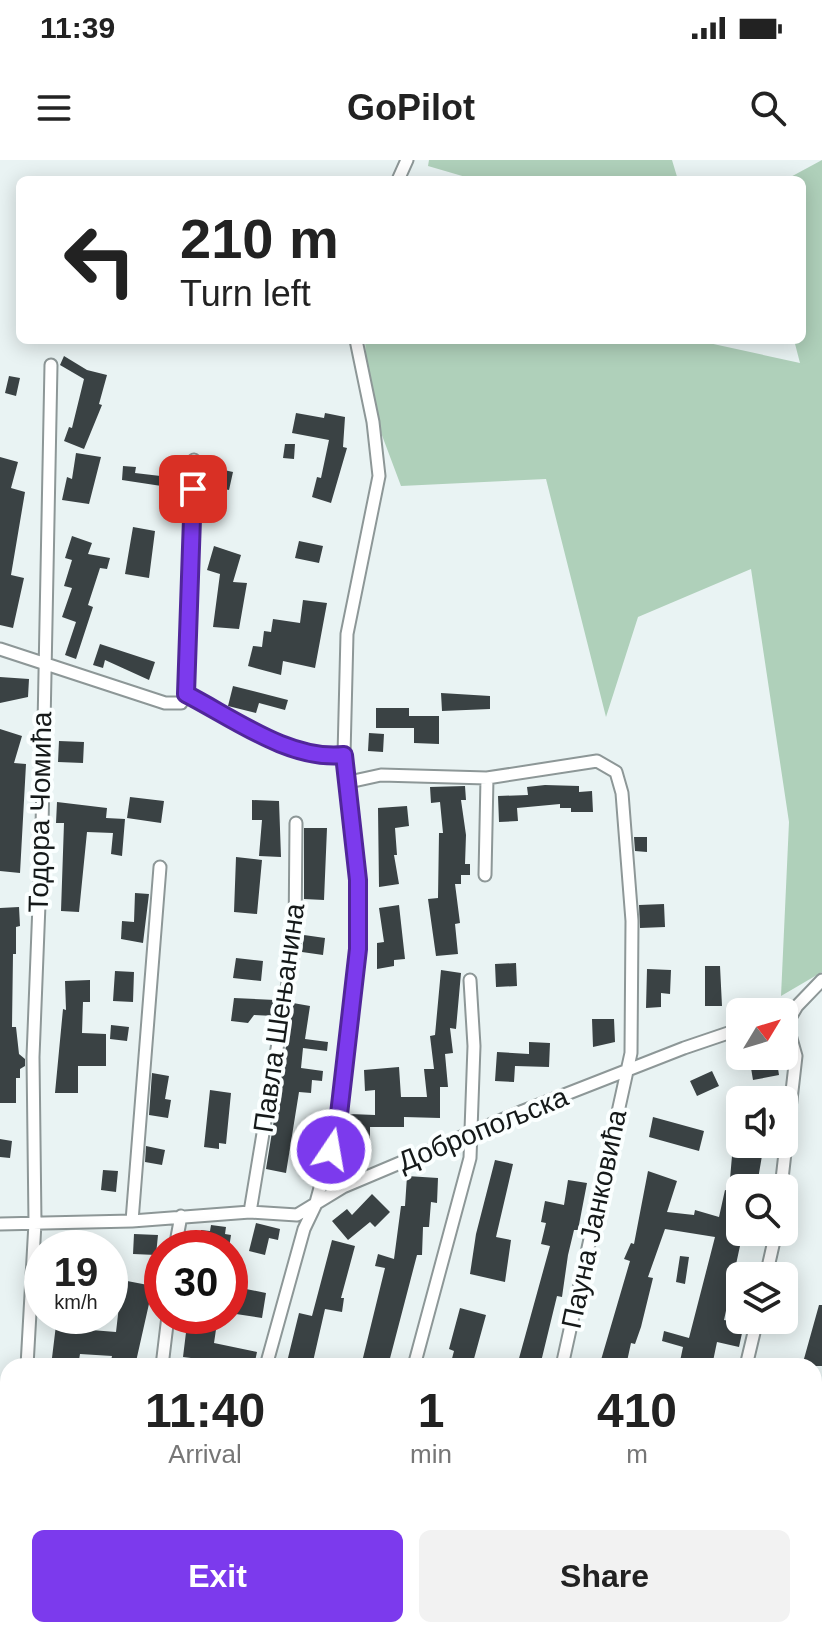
<!DOCTYPE html>
<meta charset="utf-8">
<style>
:root{--surface:#fff;--page:#f2f2f2;--text:#222;--muted:#767676;--accent:#7c3aed}
body{margin:0;font-family:Arial,sans-serif;background:var(--page);color:var(--text);height:100vh;display:flex;flex-direction:column;font-size:30px;white-space:nowrap}
*{box-sizing:border-box;margin:0}
p{font-size:26px;color:var(--muted)}
.icon{flex:none;width:44px;height:44px;fill:none;stroke:currentColor;stroke-width:2;stroke-linecap:round;stroke-linejoin:round}
.map{position:relative;flex:1;overflow:hidden}
.side{position:absolute;left:0px;top:1198px;width:822px;height:280px;display:flex;flex-direction:column;background:var(--surface);border-radius:24px 24px 0 0;box-shadow:0 4px 20px #0003}
.side>*{flex:none}
.guide{position:absolute;left:16px;top:16px;width:790px;height:168px;border-radius:12px;box-shadow:0 4px 20px #0003;background:#fff;color:var(--text);overflow:hidden}
.needle{width:52px;rotate:52deg}
.controls{position:absolute;left:726px;top:838px;display:grid;gap:16px}
.controls a{display:grid;place-items:center;width:72px;height:72px;border-radius:12px;background:var(--surface);box-shadow:0 4px 20px #0003;font-size:40px}
.speed{position:absolute;left:24px;top:1070px;display:flex;gap:16px;font-size:40px;font-weight:700;text-align:center}
.speed>*{display:grid;place-content:center;width:104px;height:104px;border-radius:50%;background:var(--surface);box-shadow:0 4px 20px #0003;line-height:1}
.speed small{font-size:20px;font-weight:400}
.speed .limit{border:12px solid #d22;background:#fff;color:#111}
.pin{position:absolute;display:grid;place-items:center;width:68px;height:68px;color:#fff;margin:-34px;border-radius:16px;box-shadow:0 4px 12px #0006}
.me{position:absolute;width:88px;margin:-44px;rotate:12deg;stroke-linejoin:round;filter:drop-shadow(0 0 6px #0008)}
.turn{display:flex;align-items:center;gap:28px;height:168px;padding:0 32px;font-size:36px}
.turn .icon{width:104px;height:104px;stroke-width:2.5}
.turn b{display:block;font-size:56px;line-height:68px}
.eta{display:flex;justify-content:space-evenly;align-items:center;height:136px;text-align:center}
.eta b{font-size:48px;font-weight:700;line-height:56px}
.primary-button{display:flex;gap:16px;margin-top:auto;padding:16px 32px}
.primary-button a{flex:1;height:92px;border-radius:12px;background:var(--accent);color:#fff;font-size:32px;font-weight:700;line-height:92px;text-align:center}
.primary-button a+a{background:var(--page);color:var(--text)}
.status{display:flex;justify-content:space-between;align-items:center;height:56px;padding:0 40px;background:var(--surface);direction:ltr}
.status svg{height:22px;fill:currentColor}
header{display:flex;justify-content:space-between;align-items:center;height:104px;padding:0 32px;background:var(--surface);font-size:36px;font-weight:700}
.map>svg:first-child{display:block}
.green{fill:#afd0ba}
.building{fill:#3a4244}
.lines{fill:none;stroke-linecap:round;stroke-linejoin:round}
.lane-casing{stroke:#8d9797;stroke-width:9}
.street-casing{stroke:#8d9797;stroke-width:15}
.path{stroke:#949c9c;stroke-width:2;stroke-dasharray:8 4;stroke-linecap:butt}
.lane{stroke:#fff;stroke-width:5}
.street{stroke:#fff;stroke-width:11}
.route-casing{stroke:#51269a;stroke-width:20}
.route{stroke:#7c3aed;stroke-width:14}
.labels{text-anchor:middle;dominant-baseline:central;stroke-width:8;stroke-linejoin:round;paint-order:stroke}
.street-label{font-size:28px;fill:#151919;stroke:#fbffff}
</style>
<div class="status"><b>11:39</b><svg viewBox="0 0 49 12"><path d="M0 12V9h3v3zM5 12V6h3v6zM10 12V3h3v9zM15 12V0h3v12zM26 1h20v11H26zM47 4h2v5h-2z"/></svg></div>
<header><svg class="icon" aria-label="menu" viewBox="0 0 24 24"><path d="M4 6h16M4 12h16M4 18h16"/></svg>GoPilot<svg class="icon" aria-label="search" viewBox="0 0 24 24"><circle cx="10" cy="10" r="6"/><path d="M15 15l6 6"/></svg></header>
<div class="map">
<svg width="822" height="1478" viewBox="0 0 822 1478">
<rect width="100%" height="100%" fill="#e9f3f3"/>
<!-- green -->
<path class="green" d="M429 0H672L678 20H476L428 6Z
M822 0V812L781 836 789 662 751 409 638 457 606 557 546 319 401 326 368 238 365 180H695L800 203 794 180H802V20H785Z"/>
<!-- building -->
<path class="building" d="M64 196 87 210 107 215 99 244 102 245 84 289 64 281 69 267 72 268 84 219 60 205Z
M9 216 20 218 16 236 5 233Z
M296 253 324 258 325 253 345 257 343 287 347 288 331 343 312 337 317 317 321 318 329 280 292 273Z
M285 284H295L294 299 283 298Z
M76 293 101 297 89 344 62 340 67 317 72 319Z
M0 297 18 302 11 328 25 332 11 415 24 418 13 468 0 465Z
M208 301 225 304 224 310 233 312 229 330 204 325Z
M123 306 136 307 135 313 169 317 168 327 122 320Z
M133 367 155 371 149 418 125 414Z
M72 376 92 383 88 394 110 398 107 409 100 408 88 445 93 447 76 499 65 495 76 462 62 457 72 428 64 426 72 400 65 398Z
M299 381 323 386 319 403 295 398Z
M214 386 241 395 233 422 247 423 239 469 213 467 220 414 207 410Z
M303 440 327 443 315 508 283 501 281 515 248 506 253 486 262 487 264 471 271 472 273 459 300 463Z
M100 484 155 502 149 520 105 500 103 508 93 505Z
M0 517 29 519 28 537 0 543Z
M233 526 288 540 285 550 259 543 256 553 228 546Z
M441 533 490 536V549L442 551Z
M376 548H409V556H439V584L414 583V568H376Z
M0 569 22 576 14 603 26 604 20 713 0 711Z
M369 573 384 574 383 592 368 591Z
M59 581 84 582 83 603 58 602Z
M545 625 579 626V632L592 631 593 652H571V648H560V644L517 648 518 661 499 662 498 636 528 635 527 627Z
M465 626 466 640H461L466 675 465 704H470V715H461V724H455L460 763 455 764 458 794 436 796 428 739 438 738 439 673H443L440 642 431 643 430 627Z
M130 637 164 641 161 663 127 658Z
M252 640 279 641 281 697 259 696 262 660H252Z
M57 642 107 648 106 658 125 659 122 696 111 694 113 673 87 672 79 752 61 751 64 663H56Z
M407 646 409 666 395 668 397 695H394L399 724 379 727 378 648Z
M304 668H327L324 740 304 739Z
M634 677H647V692L635 691Z
M236 697 262 700 257 754 234 752Z
M135 733 149 734 143 783 121 779 122 761 134 762Z
M664 744 665 767 640 768 639 745Z
M399 745 405 799 394 800V806L377 809V783L384 782 379 748Z
M19 747 20 766 16 767V794H13L12 867H16L19 894 25 899V906L20 909V918H16V943H0V748Z
M304 775 325 778 323 795 302 792Z
M236 798 263 801 261 821 233 818Z
M516 803 517 826 496 827 495 804Z
M705 806H720L722 846H705Z
M647 809 671 810 670 834 661 833V847L646 848Z
M441 810 461 813 456 869 450 868 453 893 445 894 448 927H440V958L404 957V967H370V979H349L350 954 375 955V930L365 931 364 910 399 907 401 937H427L424 909H434L430 876 435 875Z
M115 811 134 812 133 842 113 841Z
M90 820V842H83L82 873 106 874V906H78V933H55L63 849 66 850 65 821Z
M234 838 275 840 274 856 254 855 248 863 231 861Z
M293 843 310 846 305 879 328 882 327 891 303 888 301 908 323 911 322 921 312 920 311 933 299 932 286 1013 266 1009Z
M592 859H614L615 882 593 887Z
M111 865 129 867 127 881 110 879Z
M529 882 550 883 549 907 515 906 514 922 495 921 497 892 529 894Z
M749 896H776L779 915 753 920Z
M712 911 719 926 697 936 690 921Z
M152 913 169 916 165 939 171 940 168 958 149 955Z
M210 930 231 933 226 984 219 983V989L204 987Z
M653 957 704 971 699 991 649 977Z
M0 979 12 981 10 998 0 997Z
M733 984H764L757 1025 740 1023V1072H743L724 1160 744 1164 739 1187 717 1182 712 1206H679L683 1187 662 1181 664 1171 689 1178 715 1077 665 1069 648 1117 653 1118 641 1167 635 1184 631 1183 626 1206 601 1200 630 1101 624 1099 631 1083 634 1084 648 1011 677 1021 667 1052 694 1055 695 1050 719 1057 725 1030 729 1031Z
M146 986 165 990 162 1005 145 1002Z
M495 1000 513 1004 496 1077 511 1080 505 1122 470 1114 476 1074Z
M103 1010 118 1011 116 1032 101 1030Z
M407 1016 438 1018 437 1043 431 1042 429 1067H423L422 1095H417L388 1206H361L385 1108 375 1106 378 1094 394 1099 401 1046H405Z
M568 1020 587 1023 578 1070H574L568 1095 562 1137 557 1136 540 1206 518 1202 550 1086 541 1084 546 1063 541 1062 545 1041 564 1045Z
M372 1034 390 1052 375 1067 370 1062 348 1080 332 1061 347 1049 352 1055Z
M256 1063 280 1069 278 1080 269 1078 265 1095 249 1091Z
M211 1065 226 1067 225 1074 231 1075 229 1088H201V1070L210 1071Z
M134 1074 158 1075 156 1095 133 1094Z
M332 1080 355 1086 341 1138H344L342 1152 325 1149 312 1206H286L299 1153 312 1156Z
M680 1096 689 1097 685 1124 676 1122Z
M122 1120 153 1126 135 1206H110L112 1196 80 1194 78 1206H51L56 1165 67 1166 68 1156H93L91 1170 116 1172Z
M241 1128 266 1133 262 1158 236 1154Z
M819 1145H822V1206H802Z
M460 1148 486 1155 472 1206H450L454 1191 449 1189Z
M188 1156H218L214 1183 257 1192 254 1206 183 1197Z"/>
<g class="lines">
<defs>
<path id="lane" d="M814 1393 822 1366
M789 1478 791 1470"/>
<path id="street" d="M398 20 407 0
M0 489 165 543H181L186 534
M186 534 194 300
M186 534C233 558 291 602 344 595
M349 622 381 615 487 618 597 601 616 612 622 633 632 761 631 893 562 1206
M485 715 487 618
M784 868 797 846 822 820
M781 1028 796 896 790 875 784 869
M250 1052 295 780 296 663
M132 1061 160 707
M0 1064 132 1061 250 1052 297 1055 343 1027 523 951 684 888 740 869
M175 1088 181 1056
M766 1116 776 1072
M27 1206 35 1063 33 897 42 668 51 205
M162 1206 168 1156
M266 1206 304 1069 315 1046 338 963 358 789V720L344 595 347 474 379 316 373 262 356 180
M414 1206 470 998 474 886 470 820
M746 1206 757 1160
M24 1470V1478
M90 1470 122 1478
M194 1478 196 1470
M342 1478 344 1470
M499 1478 501 1470
M671 1478 674 1470"/>
</defs>
<!-- lane casing -->
<use href="#lane" class="lane-casing"/>
<!-- street casing -->
<use href="#street" class="street-casing"/>
<!-- path -->
<path class="path" d="M819 1401 822 1430
M814 1449 822 1451"/>
<!-- lane -->
<use href="#lane" class="lane"/>
<!-- street -->
<use href="#street" class="street"/>
</g>
<g class="lines">
<defs>
<path id="route" d="M193 329 186 534C233 558 290 601 344 595L358 720V789L338 963 331 990"/>
</defs>
<!-- route casing -->
<use href="#route" class="route-casing"/>
<!-- route -->
<use href="#route" class="route"/>
</g>
<g class="labels">
<!-- street labels -->
<g class="street-label">
<text transform="translate(40 652) rotate(-89)">Тодора Чомића</text>
<text transform="translate(279 858) rotate(-82)">Павла Шењанина</text>
<text transform="translate(483 969) rotate(-22)">Добропољска</text>
<text transform="translate(594 1059) rotate(-78)">Пауна Јанковића</text>
</g>
</g>
</svg>
<div class="controls">
<a><svg class="needle" viewBox="-14 -14 28 28"><path d="M0-13l5 13h-10z" fill="#e53935"/><path d="M0 13l5-13h-10z" fill="#767676"/></svg></a>
<a><svg class="icon" aria-label="sound" viewBox="0 0 24 24"><path d="M4 9h4l5-4v14l-5-4H4zM17 9q2 3 0 6"/></svg></a>
<a><svg class="icon" aria-label="search" viewBox="0 0 24 24"><circle cx="10" cy="10" r="6"/><path d="M15 15l6 6"/></svg></a>
<a><svg class="icon" aria-label="layers" viewBox="0 0 24 24"><path d="M12 4l9 5-9 5-9-5zM3 14l9 5 9-5"/></svg></a>
</div>
<div class="speed"><div>19<small>km/h</small></div><div class="limit">30</div></div>
<div class="pin" style="left:193px;top:329px;background:#d93025"><svg class="icon" aria-label="arrive" viewBox="0 0 24 24"><path d="M6 21V4h12l-3 4 3 4H6"/></svg></div>
<svg class="me" style="left:331px;top:990px" viewBox="-20 -20 40 40"><circle r="17" fill="#7c3aed" stroke="#fff" stroke-width="3"/><path d="M0-11L8 9 0 5-8 9z" fill="#fff"/></svg>
<div class="guide">
<div class="turn"><svg class="icon" aria-label="left" viewBox="0 0 24 24"><path d="M17 20v-9H6M10 6l-5 5 5 5"/></svg><div><b>210 m</b>Turn left</div></div>
</div>
<section class="side">
<div class="eta">
<div><b>11:40</b><p>Arrival</p></div>
<div><b>1</b><p>min</p></div>
<div><b>410</b><p>m</p></div>
</div>
<div class="primary-button"><a>Exit</a><a>Share</a></div>
</section>
</div>
